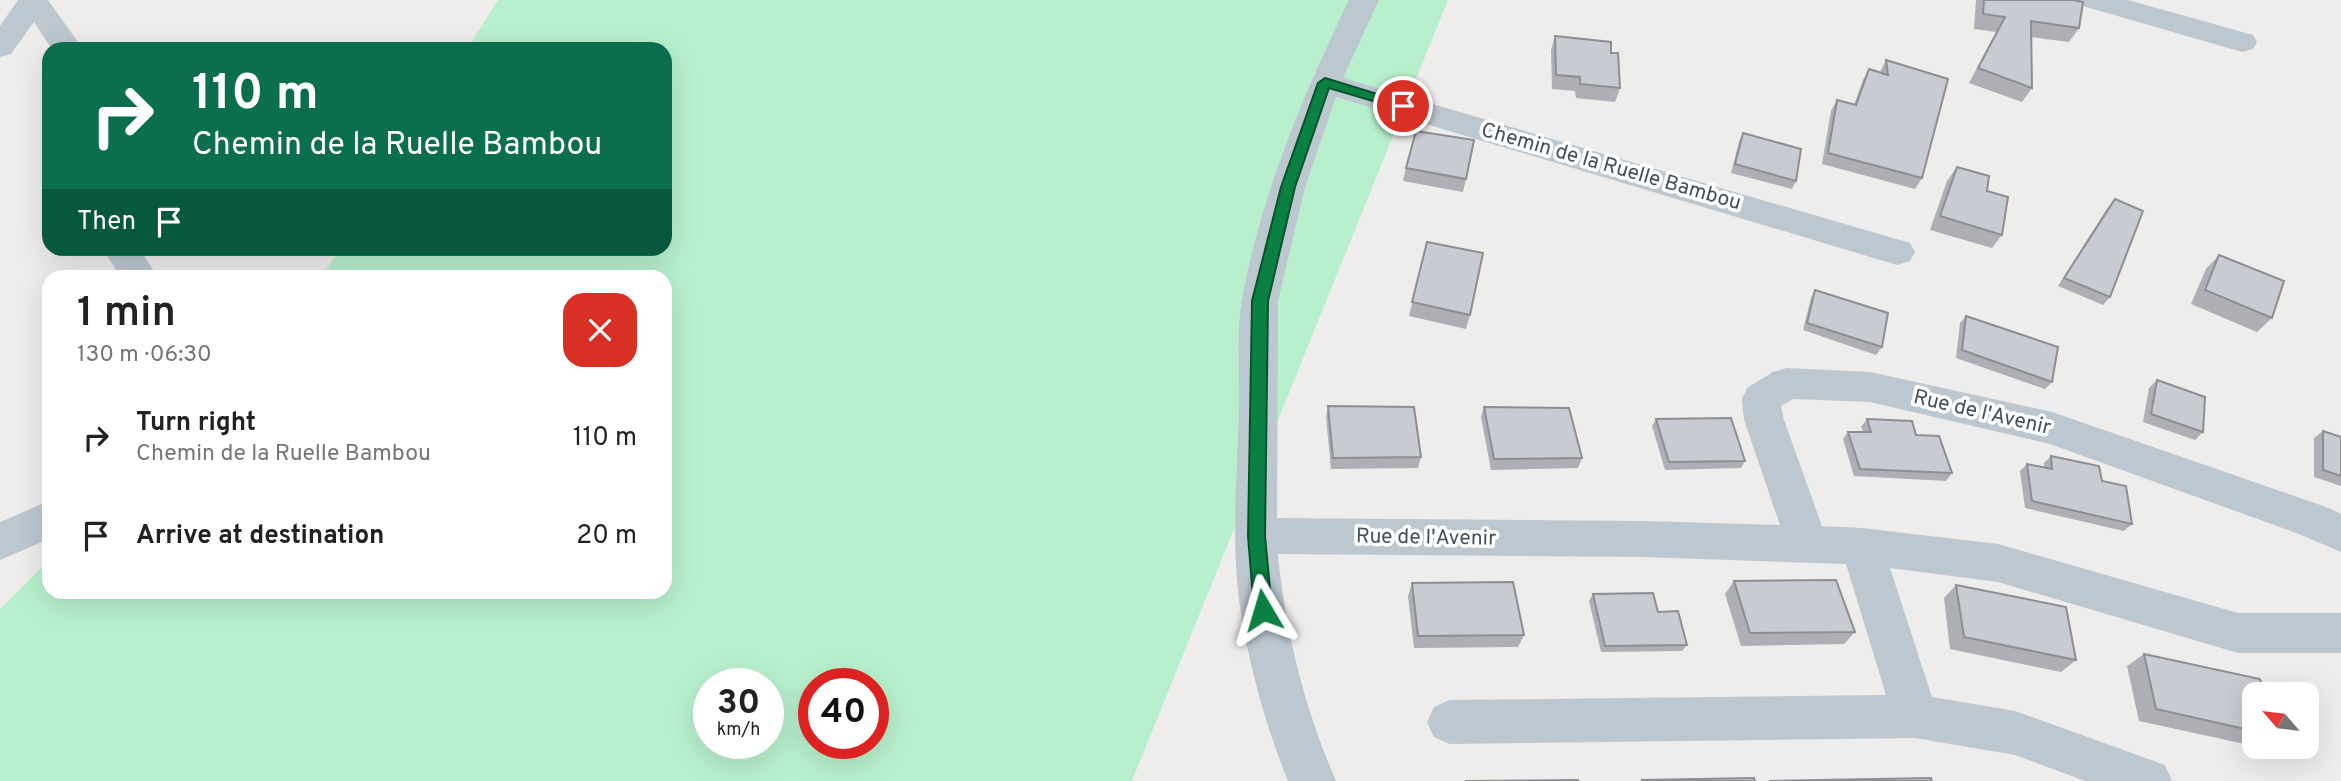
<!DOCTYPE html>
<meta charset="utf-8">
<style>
:root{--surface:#fff;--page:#f6f6f6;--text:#222;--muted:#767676}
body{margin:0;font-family:Overpass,sans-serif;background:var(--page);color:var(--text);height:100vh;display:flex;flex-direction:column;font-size:26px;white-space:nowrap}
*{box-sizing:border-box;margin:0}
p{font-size:23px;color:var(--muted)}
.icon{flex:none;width:38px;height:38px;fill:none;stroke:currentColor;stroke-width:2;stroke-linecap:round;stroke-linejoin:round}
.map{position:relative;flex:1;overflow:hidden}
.details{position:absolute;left:42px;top:270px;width:630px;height:329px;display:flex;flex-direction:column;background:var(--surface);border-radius:21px;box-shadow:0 7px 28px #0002}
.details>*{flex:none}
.banner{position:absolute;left:42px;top:42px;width:630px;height:214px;border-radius:21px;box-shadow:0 7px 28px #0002;background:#0b6e4f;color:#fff;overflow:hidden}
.needle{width:46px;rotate:298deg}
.buttons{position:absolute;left:2242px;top:682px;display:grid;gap:14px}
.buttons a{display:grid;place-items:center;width:77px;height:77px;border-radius:14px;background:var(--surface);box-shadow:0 7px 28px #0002;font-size:35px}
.speed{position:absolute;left:693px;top:668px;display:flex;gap:14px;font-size:35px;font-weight:700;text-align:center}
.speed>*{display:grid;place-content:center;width:91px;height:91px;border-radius:50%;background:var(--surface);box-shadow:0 7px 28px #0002;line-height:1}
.speed small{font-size:18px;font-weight:400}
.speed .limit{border:10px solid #d22;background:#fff;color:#111}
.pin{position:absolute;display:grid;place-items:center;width:60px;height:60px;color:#fff;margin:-30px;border:4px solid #fff;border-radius:50%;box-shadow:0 2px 7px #0007}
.me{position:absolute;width:77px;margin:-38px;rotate:353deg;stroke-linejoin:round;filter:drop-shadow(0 0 5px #0008)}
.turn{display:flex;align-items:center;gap:24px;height:147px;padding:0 35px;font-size:32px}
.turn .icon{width:91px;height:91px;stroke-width:2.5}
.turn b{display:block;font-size:49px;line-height:60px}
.then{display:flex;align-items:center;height:66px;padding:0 35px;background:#0003;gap:14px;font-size:26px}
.round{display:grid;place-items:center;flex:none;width:74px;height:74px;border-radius:21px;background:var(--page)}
.summary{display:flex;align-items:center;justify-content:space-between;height:119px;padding:0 35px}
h1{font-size:42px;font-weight:600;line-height:52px}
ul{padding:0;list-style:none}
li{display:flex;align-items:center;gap:21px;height:98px;padding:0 35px}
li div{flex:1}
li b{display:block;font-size:26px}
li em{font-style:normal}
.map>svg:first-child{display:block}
.green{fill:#b8f0cd;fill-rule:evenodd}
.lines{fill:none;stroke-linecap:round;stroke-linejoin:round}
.minor{fill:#bcc7d0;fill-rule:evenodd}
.wall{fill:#adafb5}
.building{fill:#c9cbd2;stroke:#8d8e93;stroke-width:2}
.route{fill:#0b8043;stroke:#07532c;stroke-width:2}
.labels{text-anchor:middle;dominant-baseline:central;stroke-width:7;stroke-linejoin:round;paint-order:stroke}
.street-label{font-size:21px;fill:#44505a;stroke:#fff}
</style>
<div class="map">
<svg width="2341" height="781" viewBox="0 0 2341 781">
<rect width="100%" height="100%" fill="#efecec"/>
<!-- green -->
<path class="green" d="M498 0H1448L1132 781H0V609L49 560V592H665V276H322L340 249 665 248V49H467ZM709 684H768V744H709ZM814 684H873V744H814Z"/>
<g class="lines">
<!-- minor -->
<path class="minor" d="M18 0H48L83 49H52L34 22 11 54 0 57V26Z
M1349 0H1379L1343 78 1910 243 1915 252 1910 261 1897 265 1336 97 1305 187 1278 301 1277 518 1643 521 1780 525 1744 420 1742 399 1747 388 1773 372 1787 368 1870 372 2052 412 2329 508 2341 514V552L2299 534 2050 444 1870 402 1793 399 1781 406 1784 420 1822 526 1862 528 1998 544 2238 613H2341V653H2238L1998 582 1890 568 1932 697 2015 711 2165 765 2172 781H2085L2015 755 1915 738 1450 744 1434 737 1427 722 1434 707 1450 700 1886 695 1846 564 1643 557 1278 554C1285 632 1305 709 1336 781H1288C1265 725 1245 652 1238 591 1232 532 1237 471 1239 411 1240 376 1236 333 1242 299 1261 195 1303 95 1349 0Z
M2079 0H2128L2253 35 2257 42 2253 49 2242 52 2083 6Z
M102 248H139L157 276H120Z
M49 501V539L0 560V522Z"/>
</g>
<!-- wall -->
<path class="wall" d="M1976 0H2073L2079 28 2069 42 2031 37 2032 88 2022 102 1969 83 1996 32 1974 29Z
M1555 36 1611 53 1620 88 1615 102 1576 98 1575 91 1552 89 1551 50Z
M1886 60 1922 178 1915 189 1822 164 1831 111 1837 100 1854 105 1863 80 1869 69 1880 72Z
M1743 133 1796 181 1792 189 1731 173 1739 142Z
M1957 167 1987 191 2002 235 1992 248 1930 230 1947 181Z
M1406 168 1466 179 1463 192 1403 181Z
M2115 199 2110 297 2103 305 2058 286 2108 207Z
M1427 242 1470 315 1466 329 1409 316Z
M2219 255 2272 318 2257 332 2191 304 2206 269Z
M1815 290 1882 347 1876 355 1803 330 1811 298Z
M1966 316 2052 382 2045 389 1956 358 1960 323Z
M2157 380 2203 432 2195 440 2143 422 2149 388Z
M1328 406 1421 457 1418 468 1331 469 1326 417Z
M1484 407 1582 458 1578 468 1491 470 1481 417Z
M1656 419 1745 461 1741 468 1665 470 1652 426Z
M1867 419 1916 435 1952 473 1946 481 1854 476 1843 439 1848 432H1863L1861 427Z
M2323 431 2341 437V486L2314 477V438Z
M2051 456 2102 481 2132 524 2124 531 2025 508 2020 471 2027 464 2044 467V463Z
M1734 581 1855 632 1844 644 1741 646 1725 594Z
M1412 583 1524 635 1518 647 1414 648 1408 596Z
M1956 585 2076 660 2061 672 1950 649 1944 598Z
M1593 594 1658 612 1687 645 1682 651 1601 652 1589 601Z
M2144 654 2254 695V746L2139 721 2127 666Z"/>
<!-- building -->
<path class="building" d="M1984 0H2073L2083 2 2079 28 2031 21 2032 88 1978 68 2005 17 1983 14Z
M1555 36 1611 42V53H1618L1620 88 1580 84V77L1556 75Z
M1886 60 1948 79 1922 178 1828 153 1837 100 1856 105 1869 69 1888 75Z
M1416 131 1474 140 1466 179 1406 168Z
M1743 133 1801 149 1796 181 1735 164Z
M1957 167 1989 176 1987 191 2008 197 2002 235 1940 216Z
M2115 199 2143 211 2110 297 2064 278Z
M1427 242 1483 253 1470 315 1412 302Z
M2219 255 2284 281 2272 318 2205 290Z
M1815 290 1888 313 1882 347 1807 323Z
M1966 316 2058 347 2052 382 1962 350Z
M2157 380 2205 397 2203 432 2151 414Z
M1328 406 1414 407 1421 457 1333 458Z
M1484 407 1569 408 1582 458 1494 459Z
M1731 418 1745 461 1669 462 1656 419Z
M1867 419 1912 421 1916 435 1939 436 1952 473 1860 469 1848 432H1871Z
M2323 431 2341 437V476L2323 470Z
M2051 456 2099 466 2102 481 2126 486 2132 524 2032 501 2027 464 2052 469Z
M1836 580 1855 632 1750 633 1734 581Z
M1513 582 1524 635 1418 636 1412 583Z
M1956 585 2066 607 2076 660 1964 637Z
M1653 593 1658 612 1678 611 1687 645 1605 646 1593 594Z
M2144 654 2260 679 2265 695H2254V731L2156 709Z
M1754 778 1755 781H1642V780Z
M1931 778 1932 781H1769Z
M1578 780V781H1465Z"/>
<!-- route -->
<path class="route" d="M1325 78 1407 103 1409 106 1403 110 1329 88 1295 187 1268 301 1265 536 1272 610 1269 616 1263 618 1257 616 1254 610 1248 536 1252 301 1281 187 1318 83Z"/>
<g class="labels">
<!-- street labels -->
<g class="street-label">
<text transform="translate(1611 167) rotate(16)">Chemin de la Ruelle Bambou</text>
<text transform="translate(1982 413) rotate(13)">Rue de l'Avenir</text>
<text transform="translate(1426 538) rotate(1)">Rue de l'Avenir</text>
</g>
</g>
</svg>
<div class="buttons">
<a><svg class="needle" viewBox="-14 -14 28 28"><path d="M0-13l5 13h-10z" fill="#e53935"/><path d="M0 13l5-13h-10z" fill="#767676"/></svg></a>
</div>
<div class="speed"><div>30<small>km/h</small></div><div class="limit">40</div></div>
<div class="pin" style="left:1403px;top:106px;background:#d93025"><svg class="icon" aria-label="arrive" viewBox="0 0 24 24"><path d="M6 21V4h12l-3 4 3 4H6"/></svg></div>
<svg class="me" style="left:1263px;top:610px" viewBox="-20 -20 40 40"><path d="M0-17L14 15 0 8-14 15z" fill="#0b8043" stroke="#fff" stroke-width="4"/></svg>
<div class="banner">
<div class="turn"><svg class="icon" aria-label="right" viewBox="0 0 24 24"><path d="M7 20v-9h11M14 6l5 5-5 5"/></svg><div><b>110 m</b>Chemin de la Ruelle Bambou</div></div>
<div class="then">Then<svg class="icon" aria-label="arrive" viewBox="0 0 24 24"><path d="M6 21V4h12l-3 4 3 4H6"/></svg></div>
</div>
<section class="details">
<div class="summary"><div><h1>1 min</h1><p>130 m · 06:30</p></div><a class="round" style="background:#d93025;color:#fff"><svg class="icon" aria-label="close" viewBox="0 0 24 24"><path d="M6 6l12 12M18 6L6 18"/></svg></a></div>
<ul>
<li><svg class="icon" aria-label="right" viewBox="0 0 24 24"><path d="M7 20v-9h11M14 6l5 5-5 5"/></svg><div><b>Turn right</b><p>Chemin de la Ruelle Bambou</p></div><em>110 m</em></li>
<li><svg class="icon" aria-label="arrive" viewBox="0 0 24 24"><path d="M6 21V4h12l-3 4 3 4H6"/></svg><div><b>Arrive at destination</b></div><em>20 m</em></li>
</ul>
</section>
</div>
